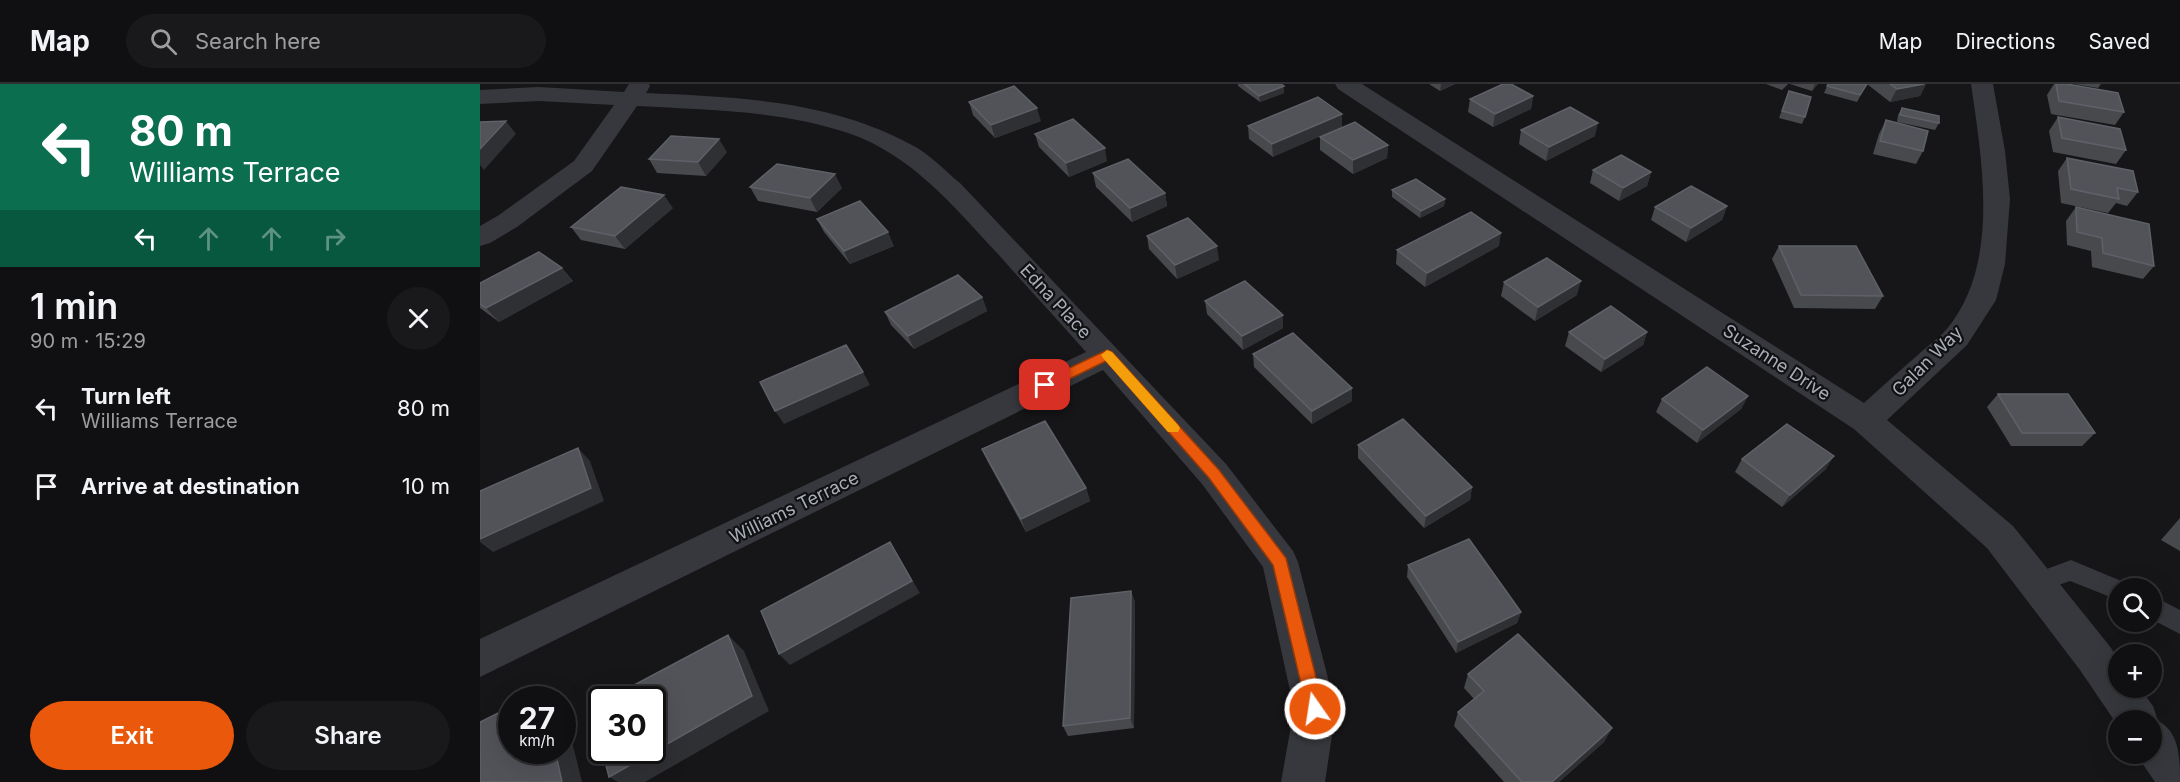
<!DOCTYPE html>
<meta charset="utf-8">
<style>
:root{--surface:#101012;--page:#19191b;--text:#f1f3f6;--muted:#9c9d9f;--line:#303032;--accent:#ea580c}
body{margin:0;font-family:Inter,sans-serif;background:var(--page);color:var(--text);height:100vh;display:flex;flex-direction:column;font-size:22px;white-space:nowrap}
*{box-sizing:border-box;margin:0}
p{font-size:20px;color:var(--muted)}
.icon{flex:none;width:33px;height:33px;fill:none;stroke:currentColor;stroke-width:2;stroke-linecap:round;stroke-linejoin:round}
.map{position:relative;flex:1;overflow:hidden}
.side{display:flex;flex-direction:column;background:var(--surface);width:480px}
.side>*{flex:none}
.banner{background:#0b6e4f;color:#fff;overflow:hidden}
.controls{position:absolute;left:1628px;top:494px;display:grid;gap:12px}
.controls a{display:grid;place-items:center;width:54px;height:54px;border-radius:50%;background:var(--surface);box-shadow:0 6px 24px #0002,0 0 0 2px var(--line);font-size:30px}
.speed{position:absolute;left:18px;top:602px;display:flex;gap:12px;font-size:30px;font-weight:700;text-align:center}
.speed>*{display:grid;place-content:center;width:78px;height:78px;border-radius:50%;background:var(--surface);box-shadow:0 6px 24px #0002,0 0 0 2px var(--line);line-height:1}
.speed small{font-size:15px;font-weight:400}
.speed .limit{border:3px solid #111;border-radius:9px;background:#fff;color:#111}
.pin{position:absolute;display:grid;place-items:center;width:51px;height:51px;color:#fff;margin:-26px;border-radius:12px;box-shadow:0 3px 9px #0006}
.me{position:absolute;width:66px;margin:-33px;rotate:347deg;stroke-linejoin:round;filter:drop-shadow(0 0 4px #0008)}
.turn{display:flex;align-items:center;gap:21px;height:126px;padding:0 30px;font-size:27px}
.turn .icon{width:78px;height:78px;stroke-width:2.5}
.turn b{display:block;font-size:42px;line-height:51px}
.lanes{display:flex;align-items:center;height:57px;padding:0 30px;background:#0003;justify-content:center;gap:30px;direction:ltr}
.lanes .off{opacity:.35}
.round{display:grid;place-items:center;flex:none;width:63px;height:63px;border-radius:32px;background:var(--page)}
.head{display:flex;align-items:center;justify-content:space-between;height:102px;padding:0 30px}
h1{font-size:36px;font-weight:600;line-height:45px}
.cta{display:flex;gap:12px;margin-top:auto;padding:12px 30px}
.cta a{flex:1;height:69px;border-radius:36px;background:var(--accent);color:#fff;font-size:24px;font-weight:600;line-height:69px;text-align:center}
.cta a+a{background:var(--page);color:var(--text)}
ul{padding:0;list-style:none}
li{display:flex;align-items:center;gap:18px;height:78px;padding:0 30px}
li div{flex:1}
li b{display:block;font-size:22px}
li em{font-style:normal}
header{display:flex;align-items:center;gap:36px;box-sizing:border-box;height:84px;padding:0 30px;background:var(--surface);border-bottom:2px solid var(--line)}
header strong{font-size:28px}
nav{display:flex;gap:33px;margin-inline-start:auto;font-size:21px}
.search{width:420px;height:54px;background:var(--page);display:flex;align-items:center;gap:15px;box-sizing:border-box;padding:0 21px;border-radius:33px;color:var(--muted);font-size:22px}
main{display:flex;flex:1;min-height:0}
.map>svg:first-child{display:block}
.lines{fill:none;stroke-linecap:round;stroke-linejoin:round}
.lane{fill:#37383d;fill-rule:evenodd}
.street{fill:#37383d;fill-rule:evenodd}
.wall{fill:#47494d}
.shaded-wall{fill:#2f3033}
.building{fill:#525359;stroke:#5f6168;stroke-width:1.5}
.route{fill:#ea580c;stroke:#983908;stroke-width:1.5}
.slow{fill:#f59e0b}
.labels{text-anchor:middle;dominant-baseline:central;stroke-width:4.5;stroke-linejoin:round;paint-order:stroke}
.street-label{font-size:18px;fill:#a8adb8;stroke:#111113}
</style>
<header>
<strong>Map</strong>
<div class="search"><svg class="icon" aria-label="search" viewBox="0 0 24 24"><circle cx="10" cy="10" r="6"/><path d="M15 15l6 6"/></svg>Search here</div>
<nav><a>Map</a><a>Directions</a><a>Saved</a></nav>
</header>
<main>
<section class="side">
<div class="banner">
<div class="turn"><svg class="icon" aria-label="left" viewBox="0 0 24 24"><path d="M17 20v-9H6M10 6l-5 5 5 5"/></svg><div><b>80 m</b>Williams Terrace</div></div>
<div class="lanes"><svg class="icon" aria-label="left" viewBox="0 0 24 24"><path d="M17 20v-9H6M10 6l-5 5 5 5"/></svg><svg class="icon off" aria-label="ahead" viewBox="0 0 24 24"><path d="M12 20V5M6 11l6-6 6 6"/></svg><svg class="icon off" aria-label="ahead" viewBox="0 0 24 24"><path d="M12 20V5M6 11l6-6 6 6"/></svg><svg class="icon off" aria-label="right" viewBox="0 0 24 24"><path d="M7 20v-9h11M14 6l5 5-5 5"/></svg></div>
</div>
<div class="head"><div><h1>1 min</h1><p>90 m · 15:29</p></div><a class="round"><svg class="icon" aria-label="close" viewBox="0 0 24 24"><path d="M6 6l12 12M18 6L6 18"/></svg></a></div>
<ul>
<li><svg class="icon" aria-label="left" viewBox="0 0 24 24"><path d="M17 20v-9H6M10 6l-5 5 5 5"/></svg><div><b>Turn left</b><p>Williams Terrace</p></div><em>80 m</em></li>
<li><svg class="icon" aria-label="arrive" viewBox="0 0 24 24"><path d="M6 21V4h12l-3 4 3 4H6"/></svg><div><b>Arrive at destination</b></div><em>10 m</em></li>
</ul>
<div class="cta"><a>Exit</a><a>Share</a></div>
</section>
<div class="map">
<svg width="1700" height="698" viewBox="0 0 1700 698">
<rect width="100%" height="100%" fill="#161618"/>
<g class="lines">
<!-- lane -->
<path class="lane" d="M1591 476 1646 499 1649 504H1638V516L1590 497 1556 509 1548 506 1544 499 1548 492Z
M1671 511 1700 526V550L1671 535Z"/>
<!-- street -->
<path class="street" d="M149 0H169L170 2 166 9C256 13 349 16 430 60 449 69 465 87 481 100L746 380 813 467 818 478 856 625 845 698H801L814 625 783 483 722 400 623 286 0 593V555L606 268C577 235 547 203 518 170 474 123 431 70 368 49 300 26 227 26 157 22L112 87 37 143 10 159 0 162V142L19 131 94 77 134 21 59 17 0 20V6L59 3 144 8Z
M855 0H882L1384 319C1402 303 1420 286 1439 270 1447 262 1458 255 1466 246 1521 181 1502 77 1491 0H1513L1525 67 1530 115 1525 180 1516 216 1487 261 1407 336 1533 442 1628 560 1638 574V603H1659L1673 622 1678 637C1700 648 1700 675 1700 698H1675L1656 670 1671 669V636H1638V642L1600 586 1507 464 1374 345 858 5Z"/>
</g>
<!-- wall -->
<path class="wall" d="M758 0H801L804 2V9L780 18 758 2Z
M949 0H975L960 7Z
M1286 0H1308L1302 6Z
M1310 0H1338L1332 7Z
M1348 0H1446L1440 12 1410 18 1387 0 1377 18 1344 9Z
M1574 0H1587L1644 28 1635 41 1571 30 1567 11Z
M1594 0H1621L1618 4Z
M1309 7 1325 33 1322 40 1299 34Z
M1053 12 1051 25 1013 43 988 28 990 15Z
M489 18 561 37 515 54 493 31Z
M1422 24 1459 39 1455 46 1417 38 1418 31Z
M862 30 793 73 769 55 768 42Z
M1578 33 1646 66 1636 80 1573 68 1569 47Z
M1406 36 1443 67 1436 80 1393 70 1399 50Z
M1041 46 1115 52 1066 77 1039 60Z
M555 50 627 77 589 93 559 63Z
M840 53 908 61 907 74 873 90 840 66Z
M247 68 226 92 177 89 169 75Z
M1587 74 1658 108 1647 122 1636 119 1628 129 1581 119 1578 87Z
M1113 86 1171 88 1167 102 1139 117 1110 99Z
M613 89 685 109 687 122 652 138 616 103Z
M270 103 362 104 337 128 278 117Z
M912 106 965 115 964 122 940 134 912 113Z
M1247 122 1242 136 1206 158 1171 136 1175 123Z
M1596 123 1674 182 1663 195 1612 183 1611 167 1587 161 1586 137Z
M193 124 145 165 101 156 91 143Z
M337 135 414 162 370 180 344 148Z
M667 152 739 176 697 195 669 165Z
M1019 162 945 203 916 180 917 166Z
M1299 162 1403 212 1395 225 1314 224 1292 175Z
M82 184 93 197 19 238 0 224V199Z
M1024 198 1097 211 1055 237 1021 212Z
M502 213 507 227 434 265 411 241 405 228Z
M725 217 803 231V244L763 266 727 230Z
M1089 248H1167L1163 261 1121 288 1085 262Z
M773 270 872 317 832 340 774 283Z
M1518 310 1615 349 1602 362H1531L1507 323Z
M1268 312 1261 325 1217 359 1176 328 1182 315Z
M878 361 992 403 990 416 944 444 878 374Z
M502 365 606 404 610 417 546 448 508 378Z
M1262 375 1346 385 1302 423 1255 388Z
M1700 434V467L1681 456Z
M928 481 1041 528 1037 539 976 569 927 493Z
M651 507 655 518 654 644 588 652 583 642Z
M988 590 1132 644 1124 658 1079 698H1024L974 642 978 628 994 615 984 604Z"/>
<!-- shaded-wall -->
<path class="shaded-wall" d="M961 0H975L960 7Z
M1335 0H1338L1332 7Z
M1446 0 1440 12 1410 18 1417 5Z
M804 2V9L780 18 779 12Z
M1053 12 1051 25 1013 43 1015 30Z
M557 24 561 37 515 54 511 41Z
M862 30V43L793 73 792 60Z
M26 37 36 50 4 86 0 81V65Z
M1118 39 1115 52 1066 77 1069 63Z
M239 55 247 68 226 92 218 78Z
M908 61 907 74 873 90V76Z
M625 64 627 77 589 93 586 79Z
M1171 88 1167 102 1139 117 1143 104Z
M355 90 362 104 337 128 330 114Z
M685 109 687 122 652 138 650 124Z
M184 111 193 124 145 165 135 152Z
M965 115 964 122 940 134 941 127Z
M1247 122 1242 136 1206 158 1211 144Z
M408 148 414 162 370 180 364 167Z
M1021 149 1019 162 945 203 947 189Z
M737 162 739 176 697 195 695 181Z
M82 184 93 197 19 238 6 224Z
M1101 197 1097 211 1055 237 1058 223Z
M502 213 507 227 434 265 428 252Z
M803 231V244L763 266 762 252Z
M1167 248 1163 261 1121 288 1125 275Z
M383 288 390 301 304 340 295 327Z
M872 304V317L832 340V327Z
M1268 312 1261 325 1217 359 1223 346Z
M98 364 110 377 124 417 13 468 0 458V455Z
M1354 372 1346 385 1302 423 1310 411Z
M992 403 990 416 944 444 946 432Z
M606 404 610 417 546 448 541 435Z
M410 458 440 509 310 581 299 570Z
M651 507 655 518 654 644 650 634Z
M1041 528 1037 539 976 569 978 558Z
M248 551 264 567 289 627 165 698H138L129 693Z
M61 606 74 615H63Z
M82 621H83L102 698H82L75 666H82Z
M1132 644 1124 658 1079 698H1072Z"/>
<!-- building -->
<path class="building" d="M764 0H801L804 2 779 12Z
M1023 0H1031L1053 12 1015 30 990 15Z
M1348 0H1387L1380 11 1347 2Z
M1410 0H1444L1417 5Z
M1576 0H1587L1638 9 1644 28 1579 17Z
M534 2 557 24 511 41 489 18Z
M1309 7 1331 13 1325 33 1302 27Z
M838 13 862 30 792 60 768 42Z
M1090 23 1118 39 1069 63 1041 46Z
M1422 24 1459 32V39L1420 31Z
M1578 33 1640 45 1646 66 1582 54Z
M593 35 625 64 586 79 555 50Z
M1406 36 1448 47 1443 67 1400 57Z
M26 37 0 65V38Z
M875 38 908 61 873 76 840 53Z
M191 52 239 55 218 78 169 75Z
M1141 71 1171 88 1143 104 1113 86Z
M1587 74 1653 87 1658 108 1637 104 1639 115 1591 105Z
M648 75 685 109 650 124 613 89Z
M297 80 355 90 330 114 270 103Z
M936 95 965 115 941 127 912 106Z
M1211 102 1247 122 1211 144 1175 123Z
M141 103 184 111 135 152 91 143Z
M380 117 408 148 364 167 337 135Z
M1596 123 1669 140 1674 182 1623 169 1622 154 1597 148Z
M991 128 1021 149 947 189 917 166Z
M708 134 737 162 695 181 667 152Z
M1299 162H1376L1403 212 1321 211Z
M59 168 82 184 6 224 0 220V199Z
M1067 174 1101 197 1058 223 1024 198Z
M478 191 502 213 428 252 405 228Z
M765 197 803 231 762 252 725 217Z
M1131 222 1167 248 1125 275 1089 248Z
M813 249 872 304 832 327 773 270Z
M366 261 383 288 295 327 280 298Z
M1227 283 1268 312 1223 346 1182 315Z
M1518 310H1588L1615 349H1542Z
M923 335 992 403 946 432 878 361Z
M565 337 606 404 541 435 502 365Z
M1307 340 1354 372 1310 411 1262 375Z
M98 364 111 404 0 455V407Z
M989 455 1041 528 978 558 928 481Z
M410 458 432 497 299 570 281 527Z
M651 507 650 634 583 642 591 514Z
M1038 550 1132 644 1072 698H1042L978 628 1004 607 988 590Z
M248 551 272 612 129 693 122 666H172V615H128Z
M61 606 63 615H44Z
M122 618V665L110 625Z
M32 622V666H75L82 698H0V638Z"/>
<!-- route -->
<path class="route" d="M627 266 632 268 739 386 806 474 844 625 841 631 835 633 829 631 827 625 793 481 729 394 626 277 569 305 565 306 558 301 560 298Z"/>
<!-- slow -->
<path class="slow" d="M627 266 632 268 698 341 700 344 698 348H688L623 274 621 271Z"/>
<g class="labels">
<!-- street labels -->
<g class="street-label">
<text transform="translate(576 217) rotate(47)">Edna Place</text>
<text transform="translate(1447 277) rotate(-45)">Galan Way</text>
<text transform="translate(1297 278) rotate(33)">Suzanne Drive</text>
<text transform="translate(314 423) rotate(-26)">Williams Terrace</text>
</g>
</g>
</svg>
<div class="controls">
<a><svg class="icon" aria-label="search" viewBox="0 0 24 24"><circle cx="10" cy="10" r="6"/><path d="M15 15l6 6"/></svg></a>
<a>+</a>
<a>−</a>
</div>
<div class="speed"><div>27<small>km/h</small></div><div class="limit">30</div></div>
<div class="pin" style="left:565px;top:301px;background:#d93025"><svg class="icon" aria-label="arrive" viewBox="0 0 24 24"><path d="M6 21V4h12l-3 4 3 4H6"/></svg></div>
<svg class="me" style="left:835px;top:625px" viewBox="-20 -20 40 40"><circle r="17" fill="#ea580c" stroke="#fff" stroke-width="3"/><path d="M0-11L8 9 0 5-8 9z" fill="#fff"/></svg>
</div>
</main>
